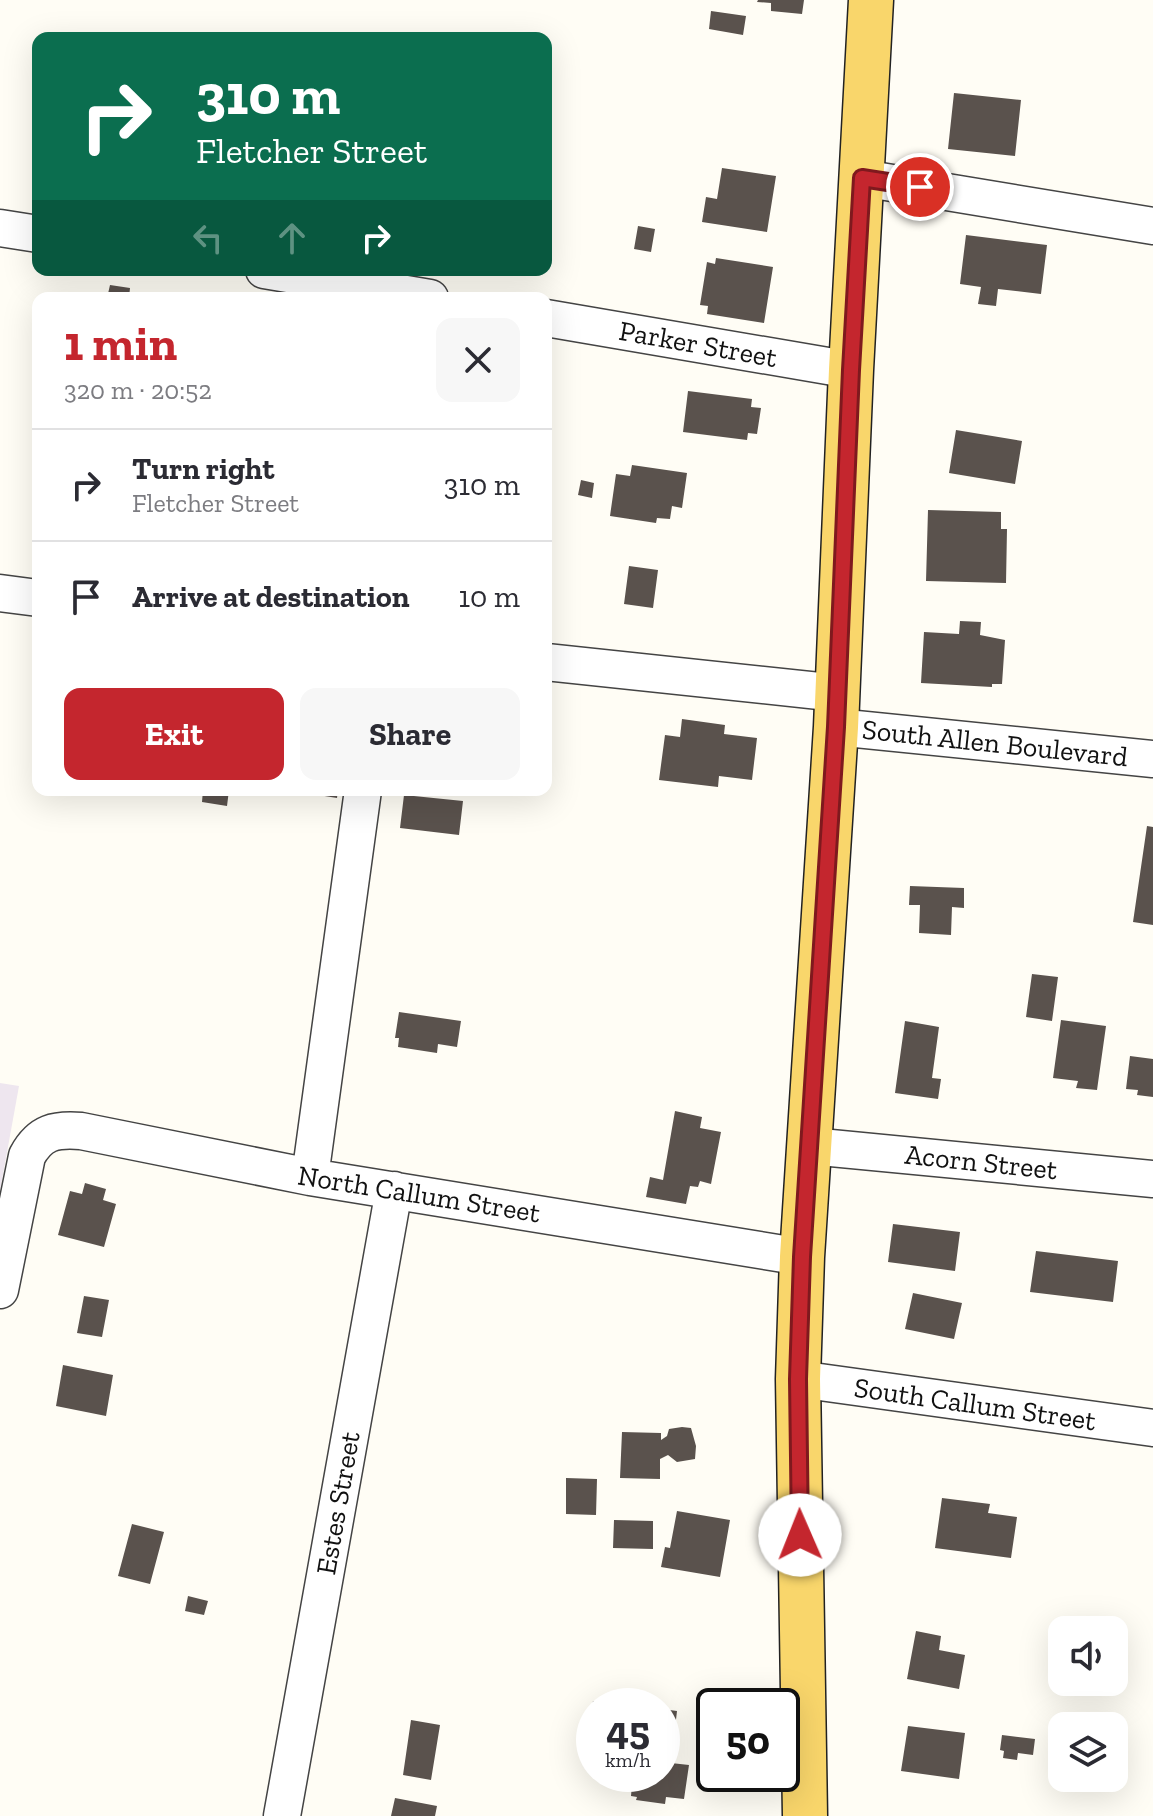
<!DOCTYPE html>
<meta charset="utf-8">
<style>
:root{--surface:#fff;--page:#f7f7f7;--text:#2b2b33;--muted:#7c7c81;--line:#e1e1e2;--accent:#c4262e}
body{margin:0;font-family:"Zilla Slab",serif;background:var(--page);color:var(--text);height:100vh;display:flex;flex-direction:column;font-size:30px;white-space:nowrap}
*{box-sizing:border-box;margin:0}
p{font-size:26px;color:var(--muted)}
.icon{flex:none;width:44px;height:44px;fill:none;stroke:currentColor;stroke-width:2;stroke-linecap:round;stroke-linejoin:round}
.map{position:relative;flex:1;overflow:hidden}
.panel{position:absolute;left:32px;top:292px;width:520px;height:504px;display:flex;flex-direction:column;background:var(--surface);border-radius:16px;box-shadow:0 8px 32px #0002}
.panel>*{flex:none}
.guide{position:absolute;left:32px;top:32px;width:520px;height:244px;border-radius:16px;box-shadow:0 8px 32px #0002;background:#0b6e4f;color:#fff;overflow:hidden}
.fabs{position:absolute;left:1048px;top:1616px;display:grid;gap:16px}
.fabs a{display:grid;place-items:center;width:80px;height:80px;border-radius:16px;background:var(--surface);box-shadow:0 8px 32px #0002;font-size:40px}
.speed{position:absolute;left:576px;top:1688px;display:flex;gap:16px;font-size:40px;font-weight:700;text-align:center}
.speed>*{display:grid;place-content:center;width:104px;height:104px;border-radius:50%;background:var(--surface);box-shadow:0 8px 32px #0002;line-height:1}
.speed small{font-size:20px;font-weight:400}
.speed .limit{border:4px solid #111;border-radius:12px;background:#fff;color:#111}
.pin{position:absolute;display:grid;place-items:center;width:68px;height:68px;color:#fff;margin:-34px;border:4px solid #fff;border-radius:50%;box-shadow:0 2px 8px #0007}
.me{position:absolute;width:88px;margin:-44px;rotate:359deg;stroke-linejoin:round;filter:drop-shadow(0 0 6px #0008)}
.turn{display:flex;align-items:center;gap:28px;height:168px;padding:0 32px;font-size:36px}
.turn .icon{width:104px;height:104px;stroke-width:2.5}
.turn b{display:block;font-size:56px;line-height:68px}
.lanes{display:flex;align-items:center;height:76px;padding:0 32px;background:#0003;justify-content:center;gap:40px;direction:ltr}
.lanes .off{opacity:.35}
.round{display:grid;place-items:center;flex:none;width:84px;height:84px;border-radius:16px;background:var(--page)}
.headline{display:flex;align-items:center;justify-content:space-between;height:136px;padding:0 32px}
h1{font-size:48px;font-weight:800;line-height:60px;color:var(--accent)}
.cta{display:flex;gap:16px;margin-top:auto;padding:16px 32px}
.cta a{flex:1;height:92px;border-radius:16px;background:var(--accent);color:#fff;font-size:32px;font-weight:800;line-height:92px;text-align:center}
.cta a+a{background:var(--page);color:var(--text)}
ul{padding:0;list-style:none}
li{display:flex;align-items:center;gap:24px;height:112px;padding:0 32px;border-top:2px solid var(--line)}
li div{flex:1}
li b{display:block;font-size:30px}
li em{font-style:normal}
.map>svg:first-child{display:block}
.industrial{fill:#eee6ef}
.building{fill:#5a524d}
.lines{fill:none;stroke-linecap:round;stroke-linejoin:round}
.minor-casing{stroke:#444;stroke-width:39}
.major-casing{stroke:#222;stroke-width:47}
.minor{stroke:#fff;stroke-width:36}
.major{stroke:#f9d66b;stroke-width:44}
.route-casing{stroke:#7f191e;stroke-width:20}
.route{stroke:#c4262e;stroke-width:14}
.labels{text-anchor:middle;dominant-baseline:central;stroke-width:8;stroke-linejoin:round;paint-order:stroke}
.street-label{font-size:28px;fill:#111;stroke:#fff}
</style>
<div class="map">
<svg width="1153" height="1816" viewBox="0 0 1153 1816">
<rect width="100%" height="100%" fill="#fffdf5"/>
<!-- industrial -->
<path class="industrial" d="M0 1083 19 1086 0 1191Z"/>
<!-- building -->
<path class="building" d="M758 0H804L802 14 771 11V3L757 2Z
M711 11 746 16 743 35 709 29Z
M954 93 1021 100 1015 156 948 149Z
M722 168 776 176 767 232 702 222 706 197 717 199Z
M638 226 655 229 651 252 634 249Z
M966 235 1047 245 1041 294 998 289 996 306 978 304 981 287 960 284Z
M716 258 773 267 764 323 707 314 708 306 700 305 707 262 715 264Z
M110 285 130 288 129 298H107Z
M688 391 752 399 751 407 761 408 757 434 748 433 747 440 683 432Z
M956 430 1022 441 1015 484 949 473Z
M632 465 687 473 682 508 672 506 670 519 657 518 656 523 610 516 616 474 630 476Z
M581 480 594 483 592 498 578 495Z
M928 510 1001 512V529H1007L1006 583 926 581Z
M629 566 658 570 653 608 624 604Z
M960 621 981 622 980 635 1005 640 1002 684H992V687L921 683 924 632 959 634Z
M682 719 725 725 724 734 757 738 752 780 719 776 718 787 659 780 665 735 680 737Z
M203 790H229L227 806 202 802Z
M287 790H338L337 798Z
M404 795 463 801 459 835 400 828Z
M1147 826 1153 827V925L1133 922Z
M910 886 964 888V908L952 907 951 935 919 933 920 905H909Z
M1032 974 1058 977 1052 1021 1026 1017Z
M399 1012 461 1021 457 1047 438 1044 437 1053 398 1047 399 1038H395Z
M1061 1020 1106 1026 1097 1090 1076 1088 1078 1081 1053 1078Z
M905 1021 939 1027 932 1078 941 1079 938 1099 895 1093Z
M1130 1056 1153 1059V1097L1137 1095 1138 1090 1126 1089Z
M675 1111 702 1117 700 1128 721 1132 711 1184 700 1181 698 1187 690 1186 686 1204 646 1197 650 1177 663 1180Z
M85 1183 106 1189 103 1200 116 1204 104 1247 58 1235 70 1191 82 1194Z
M893 1224 960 1232 955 1271 888 1262Z
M1036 1251 1118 1261 1113 1302 1030 1292Z
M913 1293 962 1303 954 1339 905 1329Z
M84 1296 109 1300 102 1337 77 1333Z
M63 1365 113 1375 106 1416 56 1406Z
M682 1427 691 1428 696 1446 695 1459 677 1462 668 1455 660 1459V1479L620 1478 622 1432 661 1433V1440L667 1436 669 1429Z
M566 1478 597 1479 596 1515 566 1514Z
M942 1498 990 1504 988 1513 1017 1517 1011 1558 935 1548Z
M677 1511 730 1520 720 1577 661 1567 665 1547 670 1548Z
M614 1520 653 1521V1549L613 1548Z
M132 1524 164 1532 150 1584 118 1576Z
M188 1596 208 1601 204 1615 185 1611Z
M916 1631 941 1636 939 1650 965 1655 959 1689 907 1679Z
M593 1701 614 1704 594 1706V1729H588Z
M662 1709 677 1711 671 1763 689 1765 684 1799 666 1797 665 1804 636 1800 637 1797 631 1796 633 1774H662Z
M411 1720 440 1725 431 1780 403 1775Z
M908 1726 965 1733 959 1779 901 1771Z
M1002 1735 1035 1739 1033 1755 1018 1753 1017 1760 1003 1758 1004 1751 1000 1750Z
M395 1798 437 1806 435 1816H391Z"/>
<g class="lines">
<defs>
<path id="minor" d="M862 178 1153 226
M0 228 38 234
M264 270 430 298
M546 318 851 370
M0 593 38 598
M546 662 838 693
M836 727 1153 759
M810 1146 1153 1179
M310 1177 363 790
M0 1290 27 1156C40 1132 55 1129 81 1131L310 1177 802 1257
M798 1379 1153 1428
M282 1816 394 1190"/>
<path id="major" d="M805 1816 798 1379 802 1257 836 727 851 370 871 0"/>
</defs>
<!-- minor casing -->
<use href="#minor" class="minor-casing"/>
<!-- major casing -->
<use href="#major" class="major-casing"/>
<!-- minor -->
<use href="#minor" class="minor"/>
<!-- major -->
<use href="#major" class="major"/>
</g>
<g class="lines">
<defs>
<path id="route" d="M800 1535 798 1379 802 1257 836 727 851 370 862 178 920 187"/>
</defs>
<!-- route casing -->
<use href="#route" class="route-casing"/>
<!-- route -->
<use href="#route" class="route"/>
</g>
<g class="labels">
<!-- street labels -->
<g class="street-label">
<text transform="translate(698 344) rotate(10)">Parker Street</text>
<text transform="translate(995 743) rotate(6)">South Allen Boulevard</text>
<text transform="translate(981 1162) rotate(6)">Acorn Street</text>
<text transform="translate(419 1194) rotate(9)">North Callum Street</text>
<text transform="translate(975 1404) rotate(8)">South Callum Street</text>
<text transform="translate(338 1503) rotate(-80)">Estes Street</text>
</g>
</g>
</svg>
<div class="fabs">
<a><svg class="icon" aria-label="sound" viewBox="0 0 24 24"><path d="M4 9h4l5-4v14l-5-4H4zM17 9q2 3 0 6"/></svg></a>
<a><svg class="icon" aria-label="layers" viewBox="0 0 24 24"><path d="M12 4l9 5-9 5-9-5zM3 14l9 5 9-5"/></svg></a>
</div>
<div class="speed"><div>45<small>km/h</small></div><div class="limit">50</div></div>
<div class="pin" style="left:920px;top:187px;background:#d93025"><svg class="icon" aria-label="arrive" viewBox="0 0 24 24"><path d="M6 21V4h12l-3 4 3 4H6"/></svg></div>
<svg class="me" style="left:800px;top:1535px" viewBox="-20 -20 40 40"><circle r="19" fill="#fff"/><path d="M0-13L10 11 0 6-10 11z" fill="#c4262e"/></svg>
<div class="guide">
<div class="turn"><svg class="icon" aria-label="right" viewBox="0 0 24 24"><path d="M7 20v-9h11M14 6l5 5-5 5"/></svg><div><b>310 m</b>Fletcher Street</div></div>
<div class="lanes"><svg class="icon off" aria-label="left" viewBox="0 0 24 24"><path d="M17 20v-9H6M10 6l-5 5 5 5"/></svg><svg class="icon off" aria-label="ahead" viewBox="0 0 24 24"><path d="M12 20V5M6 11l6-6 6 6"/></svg><svg class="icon" aria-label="right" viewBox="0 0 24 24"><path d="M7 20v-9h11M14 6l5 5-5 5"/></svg></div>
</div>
<section class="panel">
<div class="headline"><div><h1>1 min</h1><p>320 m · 20:52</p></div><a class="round"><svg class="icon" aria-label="close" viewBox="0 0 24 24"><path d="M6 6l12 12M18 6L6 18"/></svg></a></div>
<ul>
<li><svg class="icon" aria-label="right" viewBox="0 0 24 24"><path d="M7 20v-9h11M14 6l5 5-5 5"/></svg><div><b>Turn right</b><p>Fletcher Street</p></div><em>310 m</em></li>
<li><svg class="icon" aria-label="arrive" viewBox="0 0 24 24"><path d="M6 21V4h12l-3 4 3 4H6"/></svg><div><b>Arrive at destination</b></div><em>10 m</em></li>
</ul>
<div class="cta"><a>Exit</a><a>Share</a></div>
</section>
</div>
